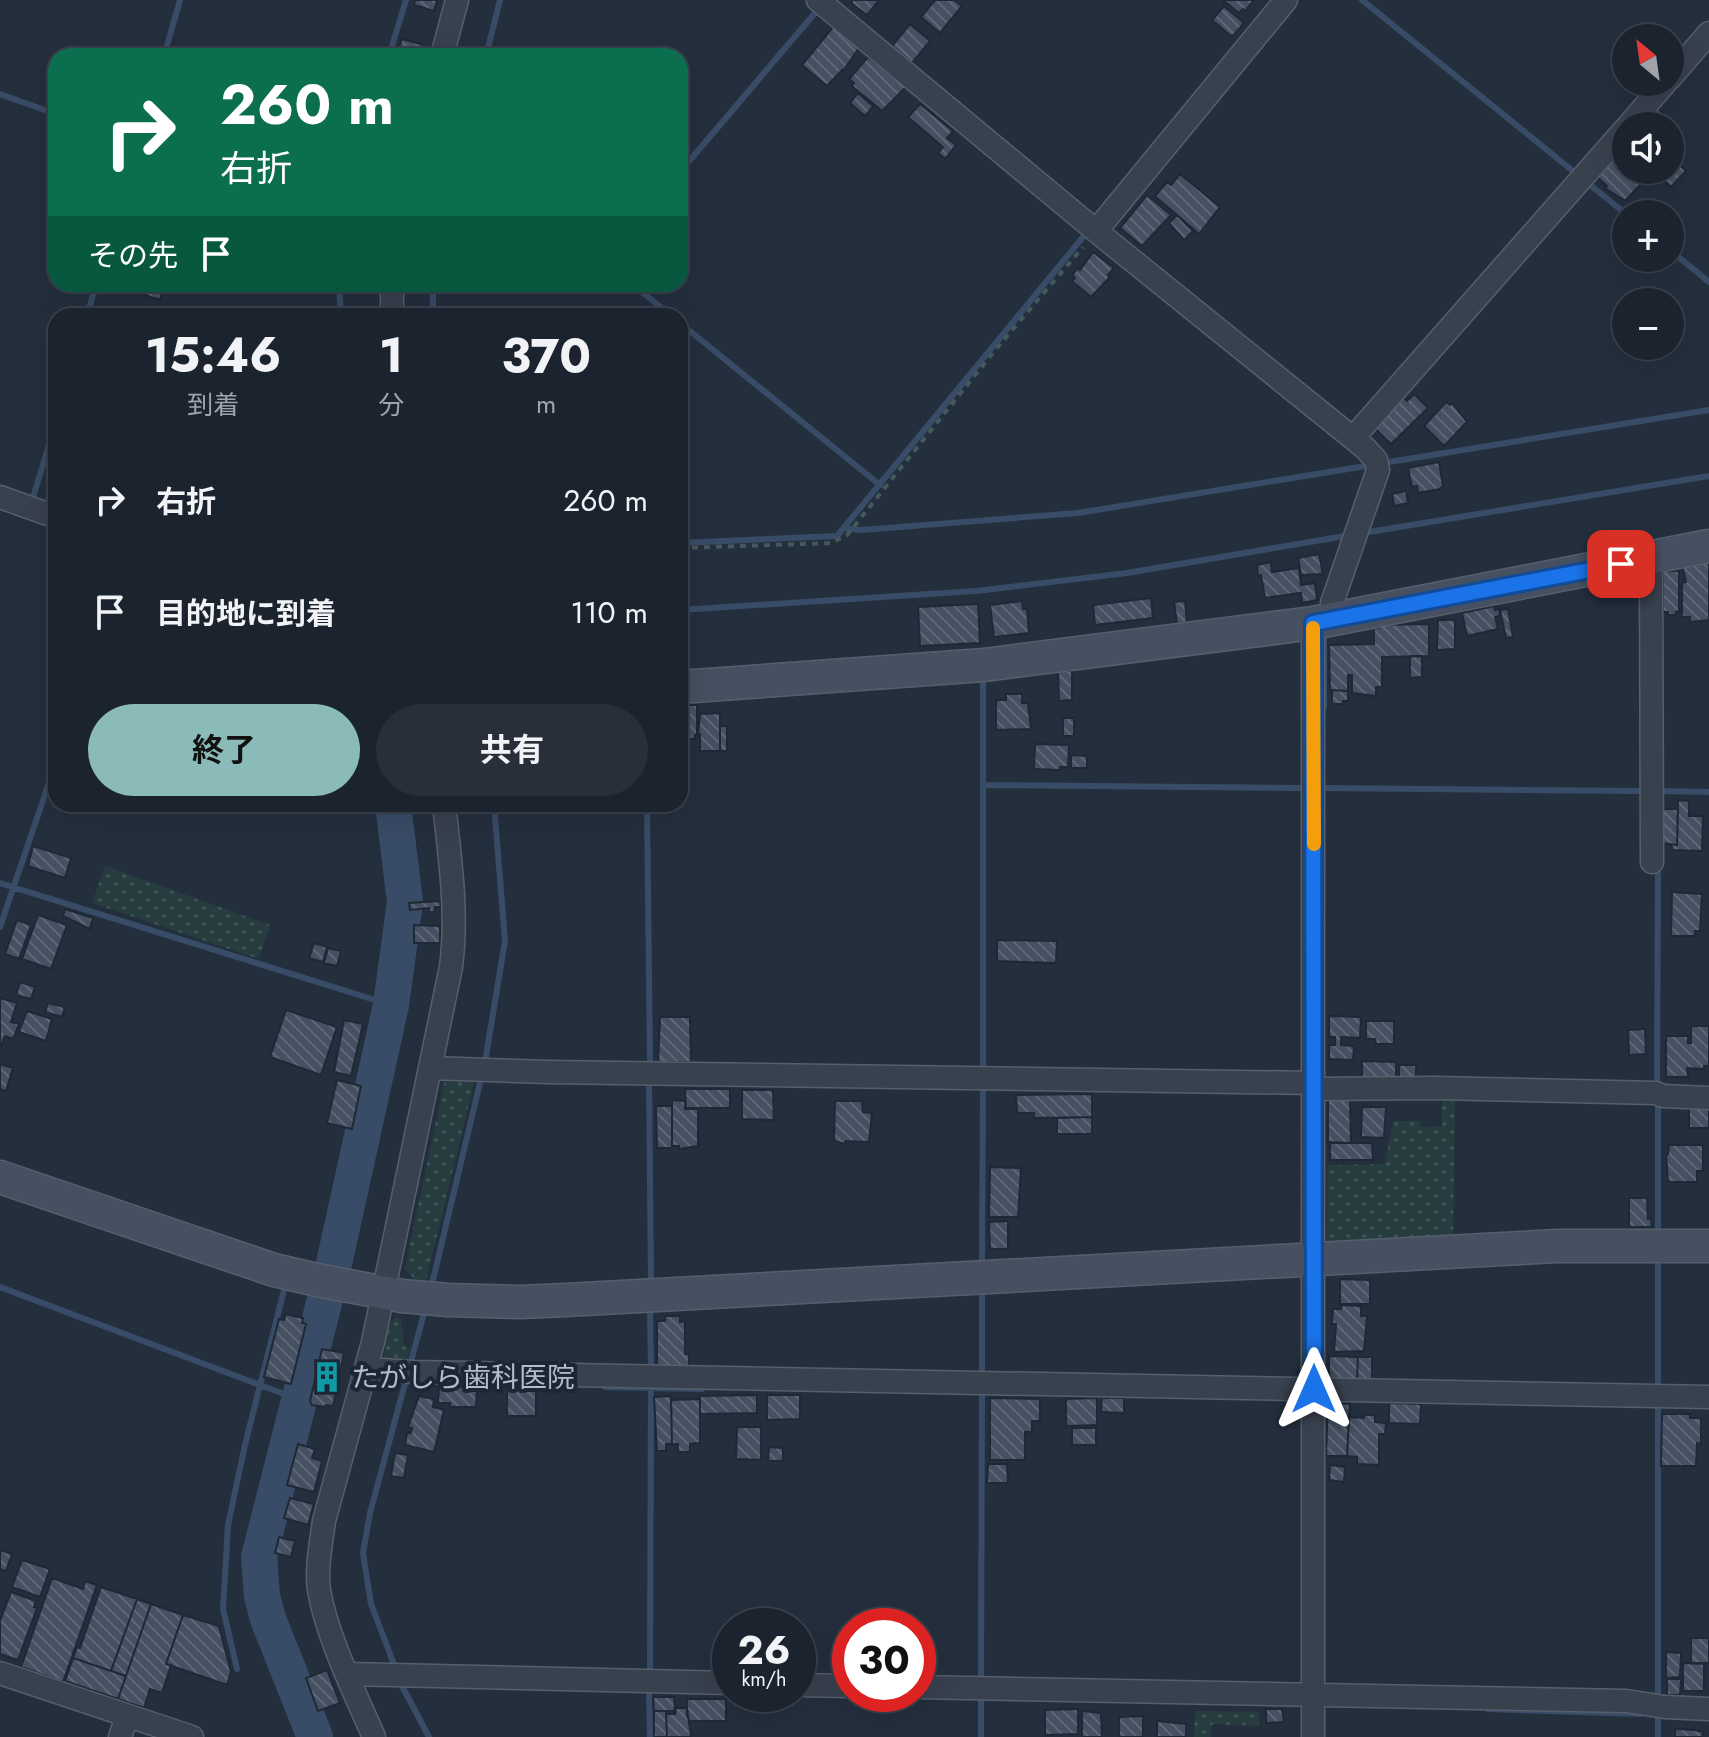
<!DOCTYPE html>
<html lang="ja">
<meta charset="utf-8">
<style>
:root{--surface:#1b232e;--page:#282f3a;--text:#f1f3f6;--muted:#a0a4aa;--line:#39404a;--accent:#8bbbb9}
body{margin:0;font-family:Jost,"Noto Sans JP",sans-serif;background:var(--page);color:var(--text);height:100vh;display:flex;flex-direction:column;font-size:30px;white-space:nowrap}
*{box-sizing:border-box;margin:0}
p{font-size:26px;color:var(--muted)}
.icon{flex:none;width:44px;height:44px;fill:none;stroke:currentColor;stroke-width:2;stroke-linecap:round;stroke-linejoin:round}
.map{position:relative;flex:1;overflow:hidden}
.side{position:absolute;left:48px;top:308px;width:640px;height:504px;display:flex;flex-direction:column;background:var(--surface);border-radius:24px;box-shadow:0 8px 32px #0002,0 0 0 2px var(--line)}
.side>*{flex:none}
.banner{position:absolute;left:48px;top:48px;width:640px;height:244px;border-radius:24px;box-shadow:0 8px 32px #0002,0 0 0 2px var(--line);background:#0b6e4f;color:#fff;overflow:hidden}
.needle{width:52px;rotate:331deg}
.tools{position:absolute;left:1612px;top:24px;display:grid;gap:16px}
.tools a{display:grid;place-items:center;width:72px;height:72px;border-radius:50%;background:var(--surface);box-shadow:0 8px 32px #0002,0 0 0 2px var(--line);font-size:40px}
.speed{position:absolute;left:712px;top:1608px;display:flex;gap:16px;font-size:40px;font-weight:700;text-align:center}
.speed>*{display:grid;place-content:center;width:104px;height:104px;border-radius:50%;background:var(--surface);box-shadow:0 8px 32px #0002,0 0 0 2px var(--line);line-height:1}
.speed small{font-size:20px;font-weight:400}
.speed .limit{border:12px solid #d22;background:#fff;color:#111}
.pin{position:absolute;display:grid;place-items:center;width:68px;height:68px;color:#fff;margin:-34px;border-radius:16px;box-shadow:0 4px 12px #0006}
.me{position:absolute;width:88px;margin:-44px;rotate:0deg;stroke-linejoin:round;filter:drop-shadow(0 0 6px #0008)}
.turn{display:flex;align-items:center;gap:28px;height:168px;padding:0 40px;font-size:36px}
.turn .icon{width:104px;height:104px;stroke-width:2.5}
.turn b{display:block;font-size:56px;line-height:68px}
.then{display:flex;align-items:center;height:76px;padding:0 40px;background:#0003;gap:16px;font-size:30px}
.eta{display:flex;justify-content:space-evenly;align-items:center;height:136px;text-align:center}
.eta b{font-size:48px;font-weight:700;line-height:56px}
.action{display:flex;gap:16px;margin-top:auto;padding:16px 40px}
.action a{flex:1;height:92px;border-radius:48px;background:var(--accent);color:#111;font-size:32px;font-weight:700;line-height:92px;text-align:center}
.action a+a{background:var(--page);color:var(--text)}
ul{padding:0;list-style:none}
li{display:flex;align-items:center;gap:24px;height:112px;padding:0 40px}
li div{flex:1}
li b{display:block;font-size:30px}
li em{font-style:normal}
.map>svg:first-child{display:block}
.grass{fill:url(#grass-dots)}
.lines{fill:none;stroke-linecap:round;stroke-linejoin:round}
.stream{stroke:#394c67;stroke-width:6}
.river{stroke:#394c67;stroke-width:36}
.building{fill:url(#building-back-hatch);stroke:#1f2835;stroke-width:2}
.street-casing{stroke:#565f6c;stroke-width:25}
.secondary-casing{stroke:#565f6c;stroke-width:35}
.path{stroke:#44595c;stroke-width:4;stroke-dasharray:6 6;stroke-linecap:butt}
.street{stroke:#38414e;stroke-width:22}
.secondary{stroke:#465061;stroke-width:32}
.route-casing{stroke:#114b97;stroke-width:20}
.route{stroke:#1a73e8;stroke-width:14}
.slow{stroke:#f59e0b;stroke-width:14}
.labels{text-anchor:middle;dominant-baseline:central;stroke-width:8;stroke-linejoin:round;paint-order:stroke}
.poi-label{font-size:28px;fill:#b4bcc9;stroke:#1d2633;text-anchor:start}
</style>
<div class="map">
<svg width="1709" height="1737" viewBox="0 0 1709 1737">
<defs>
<pattern id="grass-dots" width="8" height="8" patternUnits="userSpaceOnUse" patternTransform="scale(2)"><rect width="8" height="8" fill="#263c3f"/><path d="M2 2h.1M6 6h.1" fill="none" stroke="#435659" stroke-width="1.8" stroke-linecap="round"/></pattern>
<pattern id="building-back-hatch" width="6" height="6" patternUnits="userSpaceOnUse" patternTransform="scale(2)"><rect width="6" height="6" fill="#455162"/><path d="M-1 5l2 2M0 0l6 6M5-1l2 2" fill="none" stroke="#5d6877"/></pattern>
</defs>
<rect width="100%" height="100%" fill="#242f3e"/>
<!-- grass -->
<path class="grass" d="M105 866 270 925 259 959 92 903Z
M446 1074H476L425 1285H419L405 1268Z
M1442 1101H1455L1453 1242 1331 1247 1327 1241V1165L1385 1164 1393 1121H1419L1421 1127 1442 1126Z
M396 1317 401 1319 404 1344 410 1350 405 1366 388 1364 384 1359 388 1326Z
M1195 1711 1259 1712V1726L1212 1724 1211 1737H1194Z"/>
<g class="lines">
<!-- stream -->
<path class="stream" d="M1362 0 1626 214
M164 56 180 0
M389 56 406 0
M486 56 500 0
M0 94 56 114
M680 172 820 7
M1670 250 1709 282
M339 284 341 316
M632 284 672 316
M87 316 96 284
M433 316V284
M680 323 880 485
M1383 463 1709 410
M32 501 56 421
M844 528 861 530 1078 513 1372 465
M1363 533 1709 476
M680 543 837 536 1088 231
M680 610 976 591 1127 573 1351 535
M1324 707V639
M983 785 1303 788
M1321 788 1640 791
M1656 791 1709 792
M647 804 650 1063
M0 883 391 1005
M0 927 56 762
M983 1070V681
M649 1079 651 1283
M1657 1087 1658 865
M1658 1234V1100
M982 1265 983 1086
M0 1287 300 1400
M431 1288 485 1062 505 941 494 804
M982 1293V1370
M650 1309 651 1369
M410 1365 426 1306
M605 1387 702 1389
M1658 1387V1260
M395 1667 371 1604 363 1553 370 1513 407 1376
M237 1669 223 1609 228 1525 245 1445 284 1290
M650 1673 651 1385
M981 1680 982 1390
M401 1684 429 1737
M649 1687 650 1737
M850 1695 918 1696
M1658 1700V1402
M1488 1709 1641 1714
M981 1737V1695
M1658 1737V1713"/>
<!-- river -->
<path class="river" d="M315 1737 268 1619 262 1596 259 1557 333 1268 391 1005 405 902 393 804"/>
</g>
<!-- building -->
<path class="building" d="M415 0H437L434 11 414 5Z
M853 0H879L867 15 851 3Z
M935 0H954L962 6 940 33 921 17Z
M1223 0H1254L1245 11 1243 9 1239 13Z
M1224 6 1244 23 1232 37 1212 20Z
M910 24 930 41 912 63 892 46Z
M833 27 859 48 843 71 842 70 827 86 802 65Z
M402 39 424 45 420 56H396Z
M868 57 906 87 882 111 852 86 854 83 849 79Z
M858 93 873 106 865 116 850 103Z
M920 104 953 131 947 138 956 145 945 159 938 153 943 147 908 117Z
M1658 109 1671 120 1665 126H1654L1648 120Z
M1623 142 1626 145V170L1653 171 1625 201 1605 188 1607 186 1595 175Z
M1670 156 1686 171 1671 187 1652 170H1670Z
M1180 174 1220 207 1199 234 1155 196 1167 182 1171 185Z
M1147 195 1171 215 1142 246 1120 228Z
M1177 215 1193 231 1184 240 1169 223Z
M1093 252 1114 268 1108 275 1110 277 1091 297 1072 281 1075 278 1072 275 1078 268 1080 270Z
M135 284 162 293 160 300 133 291Z
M1414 394 1428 408 1391 444 1374 427 1403 397 1407 401Z
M1446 402 1450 405 1452 403 1467 422 1444 446 1424 426Z
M1439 462 1443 486 1440 489 1418 493 1417 486 1412 487 1408 468Z
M1406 491 1408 503 1394 506 1392 494Z
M1319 554 1323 574 1301 575 1298 558Z
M1709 558V620L1690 622V617H1682V583L1686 582 1682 565Z
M1271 562 1272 572 1299 568 1301 585 1315 583 1317 600 1302 603 1301 593 1265 598 1261 575 1258 576 1257 565Z
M1663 571H1679V611L1676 612V615H1668V612H1663Z
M1151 598 1153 618 1095 625 1093 605Z
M1022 601 1023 609H1027L1029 633 994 637 990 605Z
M1185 601 1187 622 1177 624 1174 602Z
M978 604 980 643 920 646 918 607Z
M1494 606 1495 610 1499 609 1500 616 1495 617 1498 629 1467 636 1462 613Z
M1508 609 1513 637 1506 638 1500 610Z
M1438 620H1455V649L1437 650Z
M1429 624V656L1382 657V687H1376V696L1352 693V675H1348V691L1330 690 1329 645 1374 644V628H1379V625Z
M1410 656H1422V677L1410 678Z
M1058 671H1072V700L1059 701Z
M1332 690 1348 691V701H1343V704H1332Z
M1006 694H1022V703H1028L1031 729 996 730V700H1006Z
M683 705H697V735H695V739H688V714H683Z
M720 713V751H700V734H698L700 714Z
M680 714H688V738H680Z
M1063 718H1074V736H1063Z
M720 726H727V751H720Z
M1035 744 1069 745 1068 767H1060V770L1034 769Z
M1071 755 1087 756V768H1071Z
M1678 800 1689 801V816H1703L1702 851 1672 850V845H1677Z
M1662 809H1678L1677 845 1661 843Z
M33 846 71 858 65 878 28 866Z
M1672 892 1702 894 1700 931H1695V936H1671Z
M440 901 441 907H435V912H429V908L410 910 409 903Z
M65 909 93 918 90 929 63 916Z
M38 915 67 925 51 969 22 959Z
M17 920 31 925 19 959 5 954Z
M414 925 440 926V943H414Z
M997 940 1057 941 1056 963 997 961Z
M314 943 327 947 323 962 309 958Z
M328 948 341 951 337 966 324 963Z
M20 982 35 987 31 999 16 995Z
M0 998 17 1003 11 1022 19 1024 13 1039 5 1036 0 1049Z
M48 1003 65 1007 62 1017 45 1012Z
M286 1010 337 1027 321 1075 270 1057Z
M27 1011 52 1019 46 1041 19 1032Z
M1329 1016 1361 1017 1360 1038 1341 1037V1045L1354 1046 1353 1060 1329 1059V1045H1335V1037H1329Z
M660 1017H690L691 1062H658Z
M344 1020 363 1024 351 1076 334 1072Z
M1366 1021H1394V1044H1376L1375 1039H1366Z
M1691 1026H1709V1066H1704V1069L1687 1068 1688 1077H1666V1036H1688V1043H1691Z
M1645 1029 1646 1054 1629 1055 1628 1030Z
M1362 1061 1396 1062V1078H1362Z
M0 1064 13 1068 6 1091 0 1089Z
M1399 1065H1416V1079H1399Z
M337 1080 361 1086 352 1129 327 1123Z
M685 1089H730V1108H686Z
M742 1090H773L774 1120 742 1119Z
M1092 1094V1117L1034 1118V1113H1017L1016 1095Z
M1328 1099H1350L1351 1143 1328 1142Z
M672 1100 685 1101V1109H698V1146L679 1149V1146H672Z
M835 1101H862L863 1112 872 1113 869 1142 846 1141 845 1144 834 1141Z
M656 1106H672V1148H657Z
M1362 1107H1386L1384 1138 1361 1137Z
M1689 1107 1709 1108V1128H1689Z
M1092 1117V1134H1057V1118Z
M1330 1143H1372L1373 1160H1330Z
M1669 1145H1703V1171H1697V1182H1668L1666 1154H1668Z
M990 1167 1021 1168 1018 1217H989Z
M1629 1198H1647L1648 1219H1651L1652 1227H1629Z
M1008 1221V1249H990L989 1222Z
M1340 1279 1370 1280V1304H1340Z
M1342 1305 1361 1306V1316H1367L1364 1351 1334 1352 1336 1324H1332L1333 1309H1341Z
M286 1314 303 1318 302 1323 306 1324 291 1384 264 1377 279 1319 284 1320Z
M665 1316H680V1322L685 1321V1354H689V1367H657V1321H665Z
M322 1349 344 1353 333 1406 326 1405 325 1407 312 1405 310 1401Z
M1329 1356 1358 1357 1357 1381 1329 1380Z
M1358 1357H1372V1381H1357Z
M439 1387H477L476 1407H450V1403H438Z
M507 1390H536V1416H507Z
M757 1395V1413L700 1414V1396Z
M767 1395H800V1419L767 1420Z
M419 1396 434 1399 433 1407 444 1410 434 1452 405 1445 407 1433H411L412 1428 408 1427Z
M671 1396 672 1444H666V1451H657L654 1397Z
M990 1398 1040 1399V1421H1032V1432H1025V1460H990Z
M1097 1398V1425L1066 1426V1399Z
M1102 1398H1124V1413L1101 1412Z
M700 1399V1443L690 1444V1452H678V1444H672L671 1400Z
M1328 1403 1350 1404 1347 1456H1326Z
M1389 1403 1421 1404 1420 1424 1389 1423Z
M1662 1414H1690V1418H1701V1444L1697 1443 1696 1466H1661Z
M1364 1415H1375V1422L1386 1423 1385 1434H1379V1465L1357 1464V1457L1347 1456 1349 1417 1364 1418Z
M737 1427H761V1460L736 1459Z
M1072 1428H1096V1445H1072Z
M298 1444 315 1449 312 1458 322 1461 314 1492 287 1485Z
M769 1447 783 1448V1461H768Z
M395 1453 408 1455 404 1478 391 1476Z
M988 1464H1007L1008 1483H987Z
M1330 1465 1345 1467 1344 1482 1329 1480Z
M290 1498 314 1504 308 1525 284 1518Z
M279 1537 295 1541 291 1557 275 1553Z
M0 1550 12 1554 6 1571 0 1569Z
M22 1560 50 1569 40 1597 12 1587Z
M52 1578 83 1589 85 1581 97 1585 63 1682 21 1667Z
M101 1587 137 1599 111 1671 73 1658 77 1647 80 1648Z
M11 1592 36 1601 34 1607 37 1608 18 1660 0 1654V1621Z
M137 1599 151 1604 126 1676 111 1671Z
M151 1604 183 1615 166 1664 171 1665 162 1693 150 1689 144 1708 118 1699Z
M183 1615 219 1626 231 1672 227 1685 166 1664Z
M1691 1638H1709V1663H1691Z
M1666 1652 1681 1653 1680 1677 1666 1678Z
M73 1658 126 1676 118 1699 65 1681Z
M1683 1663 1704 1664V1691H1683Z
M327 1670 340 1703 318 1711 306 1678Z
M1667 1679H1681L1680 1695H1667Z
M653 1697H674L675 1711H654Z
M687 1699H726V1721H690L687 1716Z
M676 1708H687L691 1737H667L666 1714H675Z
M1078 1709V1734L1045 1735V1710Z
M1266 1709H1282L1284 1722 1266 1723Z
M654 1711H666L667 1737H654Z
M1082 1711 1101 1713 1102 1737H1082Z
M1143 1716V1737H1119V1717Z
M1157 1721 1186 1724V1737H1157Z
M1675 1729 1695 1730 1703 1732 1702 1737H1675Z"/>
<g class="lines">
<defs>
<path id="street" d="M818 0 1096 231 1365 448 1376 460 1378 470 1332 603 1334 619
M442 56 457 0
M1670 78 1709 33
M1628 126 1666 82
M1096 231 1286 0
M392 316V284
M1353 438 1626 128
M0 497 56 517
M1651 558 1652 862
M1313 623V1737
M431 1068 548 1072 1314 1083
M1314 1089 1436 1088 1656 1093 1663 1096 1709 1098
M366 1369 414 1372 1709 1397
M0 1673 192 1737
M348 1674 730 1683
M798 1685 850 1686
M918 1687 1626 1701 1665 1707 1709 1709
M120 1737 127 1717
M374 1737C355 1693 327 1637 319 1590 316 1567 321 1544 324 1521L373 1342 451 967C458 912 450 859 444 804"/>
<path id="secondary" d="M680 687 984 665 1313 623 1709 546
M0 1177 274 1270 317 1280 402 1296 448 1300 520 1302 566 1300 1557 1246H1709"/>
</defs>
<!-- street casing -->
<use href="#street" class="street-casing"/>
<!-- secondary casing -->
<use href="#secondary" class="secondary-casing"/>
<!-- path -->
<path class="path" d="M680 548 831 543 847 535 996 349 1083 247"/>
<!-- street -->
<use href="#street" class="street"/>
<!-- secondary -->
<use href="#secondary" class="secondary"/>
</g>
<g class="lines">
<defs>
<path id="route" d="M1314 1389 1313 623 1621 564"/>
</defs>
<!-- route casing -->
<use href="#route" class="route-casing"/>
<!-- route -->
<use href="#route" class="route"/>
<!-- slow -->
<path class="slow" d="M1313 628 1314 844"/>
</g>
<!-- icons -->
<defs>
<symbol id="building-bare" viewBox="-9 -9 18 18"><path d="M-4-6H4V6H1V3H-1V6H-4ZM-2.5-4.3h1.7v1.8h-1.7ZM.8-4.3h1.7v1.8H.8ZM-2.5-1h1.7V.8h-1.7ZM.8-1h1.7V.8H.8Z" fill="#0f9aa8" stroke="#1d2633" stroke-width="2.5" paint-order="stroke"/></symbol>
</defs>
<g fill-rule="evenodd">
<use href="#building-bare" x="305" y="1355" width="44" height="44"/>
</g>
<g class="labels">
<!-- poi labels -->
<g class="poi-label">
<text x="351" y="1377">たがしら歯科医院</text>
</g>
</g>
</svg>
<div class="tools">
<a><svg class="needle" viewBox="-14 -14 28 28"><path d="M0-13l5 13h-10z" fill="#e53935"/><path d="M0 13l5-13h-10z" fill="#a0a4aa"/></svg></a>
<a><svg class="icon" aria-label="sound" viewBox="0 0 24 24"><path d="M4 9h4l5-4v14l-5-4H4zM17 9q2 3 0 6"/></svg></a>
<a>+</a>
<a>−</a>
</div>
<div class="speed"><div>26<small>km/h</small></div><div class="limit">30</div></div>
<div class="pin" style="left:1621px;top:564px;background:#d93025"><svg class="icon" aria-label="arrive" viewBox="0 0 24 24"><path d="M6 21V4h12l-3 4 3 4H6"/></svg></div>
<svg class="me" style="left:1314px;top:1389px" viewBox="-20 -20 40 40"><path d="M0-17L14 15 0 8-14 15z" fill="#1a73e8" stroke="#fff" stroke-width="4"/></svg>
<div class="banner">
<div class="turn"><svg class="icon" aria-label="right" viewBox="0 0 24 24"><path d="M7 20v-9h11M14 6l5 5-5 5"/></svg><div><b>260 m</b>右折</div></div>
<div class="then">その先<svg class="icon" aria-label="arrive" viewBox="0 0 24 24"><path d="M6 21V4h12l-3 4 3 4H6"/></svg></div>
</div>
<section class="side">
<div class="eta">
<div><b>15:46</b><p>到着</p></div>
<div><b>1</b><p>分</p></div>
<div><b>370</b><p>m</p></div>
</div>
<ul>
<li><svg class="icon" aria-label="right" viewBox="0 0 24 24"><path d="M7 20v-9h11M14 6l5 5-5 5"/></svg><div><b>右折</b></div><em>260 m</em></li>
<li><svg class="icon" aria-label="arrive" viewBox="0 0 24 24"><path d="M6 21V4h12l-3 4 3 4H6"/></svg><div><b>目的地に到着</b></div><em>110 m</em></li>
</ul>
<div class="action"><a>終了</a><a>共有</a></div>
</section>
</div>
